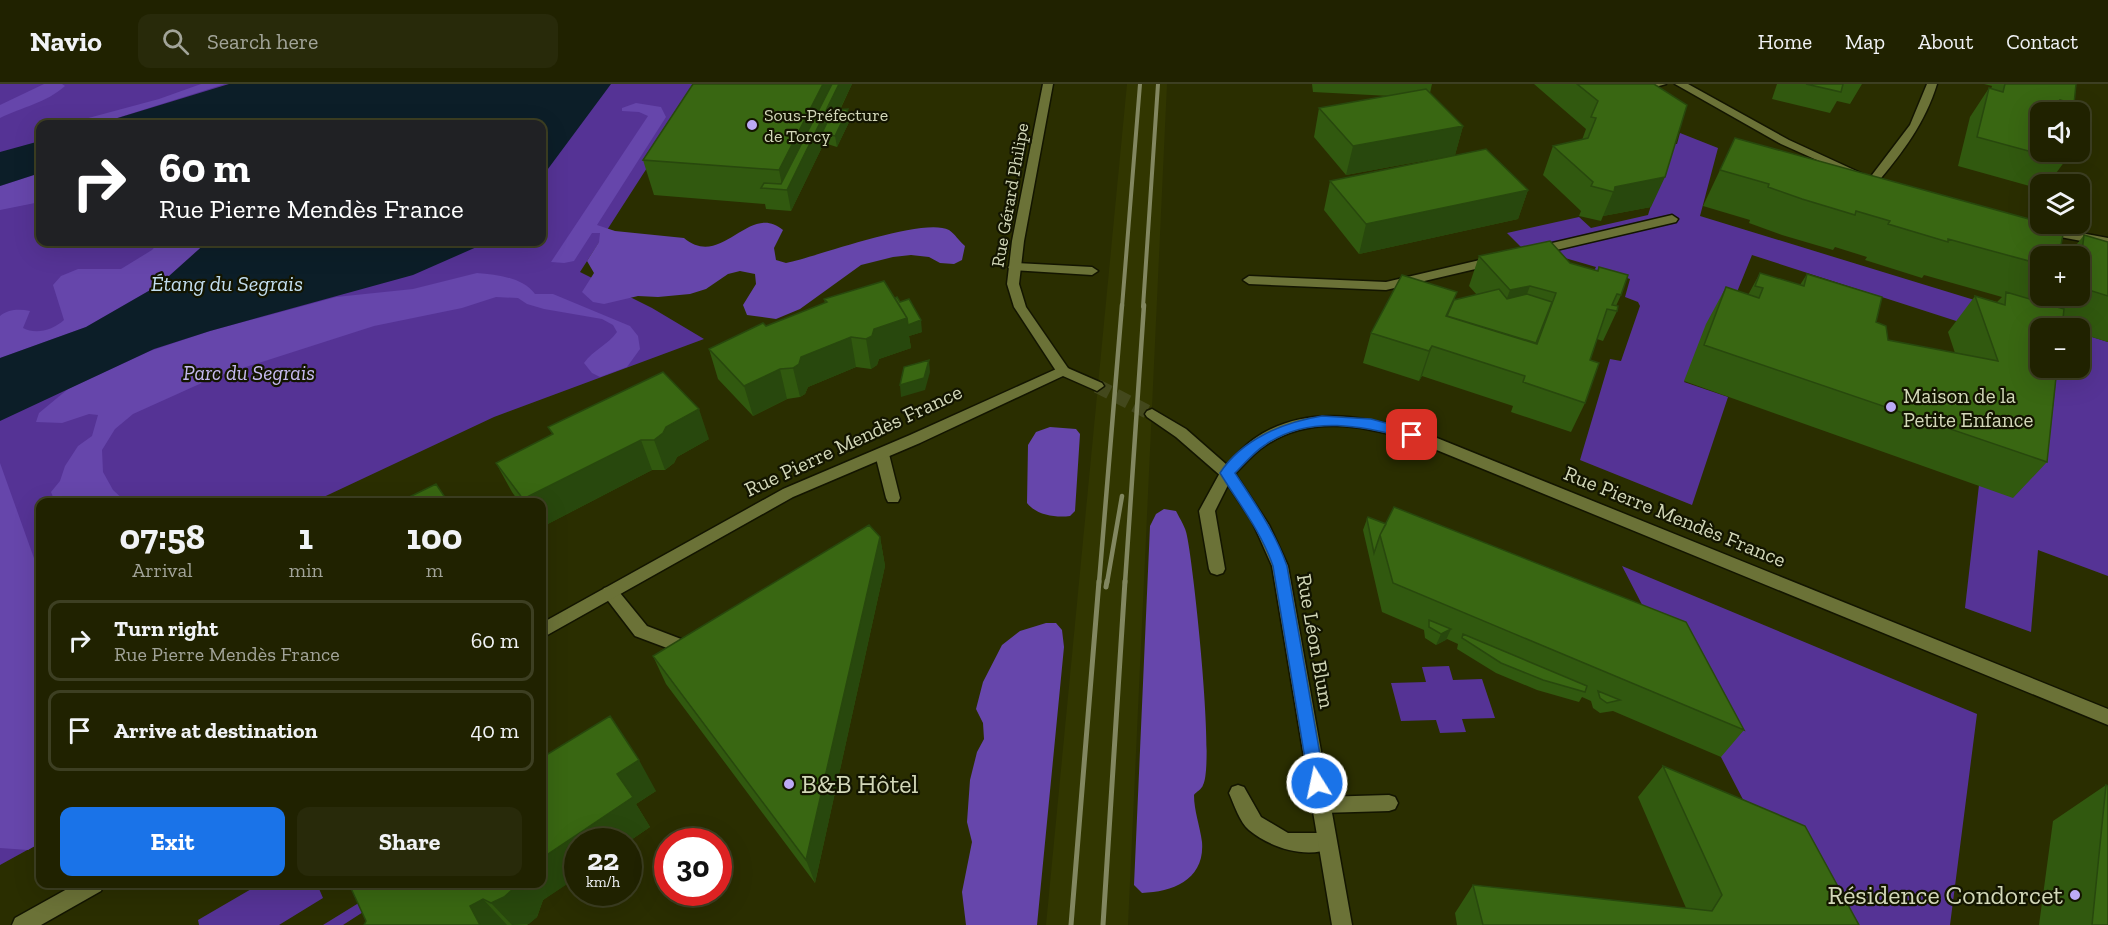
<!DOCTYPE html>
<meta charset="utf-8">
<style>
:root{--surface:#202200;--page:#282a0a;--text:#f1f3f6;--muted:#a2a499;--line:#3d3f22;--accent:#1a73e8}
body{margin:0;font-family:"Zilla Slab",serif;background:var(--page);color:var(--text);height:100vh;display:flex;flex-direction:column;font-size:22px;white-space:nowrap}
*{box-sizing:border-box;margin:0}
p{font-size:20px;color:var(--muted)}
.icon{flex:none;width:33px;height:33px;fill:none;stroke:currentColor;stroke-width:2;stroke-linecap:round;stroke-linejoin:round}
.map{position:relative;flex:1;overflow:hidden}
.sheet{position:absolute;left:36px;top:414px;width:510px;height:390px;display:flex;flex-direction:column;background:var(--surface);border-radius:12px;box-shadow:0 6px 24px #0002,0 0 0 2px var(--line)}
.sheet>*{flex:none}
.banner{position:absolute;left:36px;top:36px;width:510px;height:126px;border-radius:12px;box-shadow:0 6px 24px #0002,0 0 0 2px var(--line);background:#202124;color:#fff;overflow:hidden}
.buttons{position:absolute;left:2030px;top:18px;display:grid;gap:12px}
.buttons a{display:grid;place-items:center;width:60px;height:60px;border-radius:12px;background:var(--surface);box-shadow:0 6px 24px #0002,0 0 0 2px var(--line);font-size:30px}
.speed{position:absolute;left:564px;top:744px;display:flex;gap:12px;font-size:30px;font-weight:700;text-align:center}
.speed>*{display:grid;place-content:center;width:78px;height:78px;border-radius:50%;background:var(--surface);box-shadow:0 6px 24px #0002,0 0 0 2px var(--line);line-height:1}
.speed small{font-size:15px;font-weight:400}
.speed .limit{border:9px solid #d22;background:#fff;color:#111}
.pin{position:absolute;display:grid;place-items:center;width:51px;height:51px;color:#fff;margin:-26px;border-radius:12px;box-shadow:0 3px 9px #0006}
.me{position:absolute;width:66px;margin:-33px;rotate:350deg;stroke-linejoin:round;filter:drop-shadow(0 0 4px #0008)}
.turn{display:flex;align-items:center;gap:21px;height:126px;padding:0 24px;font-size:27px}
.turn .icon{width:78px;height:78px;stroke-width:2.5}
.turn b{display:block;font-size:42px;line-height:51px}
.eta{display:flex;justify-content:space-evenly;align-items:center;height:102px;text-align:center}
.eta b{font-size:36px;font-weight:800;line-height:42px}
.cta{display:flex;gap:12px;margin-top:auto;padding:12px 24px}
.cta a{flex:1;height:69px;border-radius:12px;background:var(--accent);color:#fff;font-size:24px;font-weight:800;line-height:69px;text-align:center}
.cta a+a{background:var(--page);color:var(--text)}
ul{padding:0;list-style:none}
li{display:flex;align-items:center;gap:18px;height:81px;margin:0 12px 9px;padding:0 12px;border:3px solid var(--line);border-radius:12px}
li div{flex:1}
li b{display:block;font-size:22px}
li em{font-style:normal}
header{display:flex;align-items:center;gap:36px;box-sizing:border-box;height:84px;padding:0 30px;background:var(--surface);border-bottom:2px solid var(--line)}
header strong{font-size:28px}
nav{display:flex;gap:33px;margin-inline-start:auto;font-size:21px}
.search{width:420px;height:54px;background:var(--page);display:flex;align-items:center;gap:15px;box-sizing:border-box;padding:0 21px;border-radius:12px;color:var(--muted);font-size:22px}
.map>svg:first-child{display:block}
.built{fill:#313600}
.green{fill:#553395;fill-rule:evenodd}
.forest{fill:#6646ab}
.water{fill:#0c1e28}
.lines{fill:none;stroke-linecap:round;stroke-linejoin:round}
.secondary-tunnel{stroke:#43481c;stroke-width:14;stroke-dasharray:14 7;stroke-linecap:butt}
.lane-casing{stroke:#131500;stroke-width:3}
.street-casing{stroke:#131500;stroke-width:3}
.secondary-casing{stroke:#131500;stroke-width:3}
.lane{fill:#6b7237;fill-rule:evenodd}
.street{fill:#6b7237;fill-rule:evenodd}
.secondary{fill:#6b7237;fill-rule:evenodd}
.rail-far2{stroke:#828760;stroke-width:4}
.rail-far1{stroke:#828760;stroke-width:4.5}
.rail{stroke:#828760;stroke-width:5}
.wall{fill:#31590f;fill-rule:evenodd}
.shaded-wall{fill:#28480d}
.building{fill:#396712;stroke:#28480d;stroke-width:1.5}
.route{fill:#1a73e8;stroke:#114b97;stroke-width:1.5}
.poi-dot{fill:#bcaaf6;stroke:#131500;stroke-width:2}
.labels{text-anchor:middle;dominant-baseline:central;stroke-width:4.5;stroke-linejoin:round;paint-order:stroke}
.far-poi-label{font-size:18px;fill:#d3d8b9;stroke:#131500;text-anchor:start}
.far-street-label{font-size:18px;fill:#d3d8b9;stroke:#131500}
.park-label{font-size:21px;font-style:italic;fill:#c7bbf0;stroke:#131500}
.poi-label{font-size:21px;fill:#d3d8b9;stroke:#131500;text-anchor:start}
.street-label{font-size:21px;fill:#d3d8b9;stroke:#131500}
.water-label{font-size:22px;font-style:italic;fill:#c3deef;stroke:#131500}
.near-poi-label{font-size:26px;fill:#d3d8b9;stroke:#131500;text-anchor:start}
</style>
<header>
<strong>Navio</strong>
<div class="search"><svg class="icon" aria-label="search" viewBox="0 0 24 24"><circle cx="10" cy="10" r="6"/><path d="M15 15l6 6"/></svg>Search here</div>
<nav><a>Home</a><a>Map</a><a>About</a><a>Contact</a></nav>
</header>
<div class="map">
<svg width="2108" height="841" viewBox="0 0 2108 841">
<rect width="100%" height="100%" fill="#2a2e00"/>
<!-- built -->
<path class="built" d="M1127 0H1167L1128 841H1046Z"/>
<!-- green -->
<path class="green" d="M0 0H701L580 188 652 224 704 255 494 333 313 418H40V759L0 781ZM40 40H542V158H40Z
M1680 49 1718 64 1700 132 2066 244H2040V284H2079V249L2108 258V492L2038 466 2031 548 1965 524 1979 401 2013 413 1978 244 1752 171 1722 245 1684 298 1728 313 1692 421 1580 376 1610 275 1621 277 1640 222 1638 218 1625 213 1630 195 1607 187H1594L1596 183 1565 174 1533 175 1507 149 1579 133 1591 144 1648 131 1671 59 1677 60Z
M1622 482 1977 630 1950 841H1808Z
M1449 582 1453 596 1482 595 1495 634 1462 635 1466 648 1440 649 1436 636 1401 637 1391 599 1426 598 1422 583Z
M260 800H317L323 814 279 841H199L198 836Z
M370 812 374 821 343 841H323Z"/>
<!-- forest -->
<path class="forest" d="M44 0H62L65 2C46 19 22 23 0 34V21Z
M201 0H225L98 40H66L159 15Z
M636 19 661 23 666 33 597 141 615 147 684 154C722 186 749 117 783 146L774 164 776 176 786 179C820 172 922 133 949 146 954 149 960 158 965 162L962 176 954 180 940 179 929 173 911 171 893 173 861 181 800 225 776 235 747 231 743 221 756 200 755 190 740 187 728 190 706 205 690 210 658 213 638 212 604 220 593 218 582 208 594 189 587 177 599 158 600 149H592L574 177 564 179 551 178 648 32 639 28 622 27V24Z
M40 89V118L0 126V102Z
M159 158H207L159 201 86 243 0 274V232C9 225 19 225 30 227L23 244C36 251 53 246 64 236L53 201 61 192 78 185H121L152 166Z
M477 189C498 191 522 193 535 210H553L630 242 638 252 640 265 627 283 600 293 592 289 584 279C593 266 608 261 617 248L613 241 602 235 544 225 527 220 518 214 496 213 462 224 374 242 215 293 133 330 115 345 102 366 103 388 113 406 126 418H55L51 408 60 397 65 382 78 362 92 352 98 331 89 330 62 339 36 338 39 329 68 305 150 267 210 247 336 213 413 205Z
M1050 343 1076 345 1080 350 1075 427 1070 432C1056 434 1036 431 1027 419L1028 361 1036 348Z
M0 379 40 491V759L28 766 0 764Z
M1164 425 1176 427C1180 435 1186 444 1187 452 1194 485 1215 680 1203 701 1202 705 1196 708 1194 711 1194 727 1200 742 1202 758 1205 795 1174 808 1142 809L1134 801 1150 442 1156 430Z
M1046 539H1056L1062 546 1064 563 1037 841H966L962 808 972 758 967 738 970 696 977 668 984 655 983 639 976 625 983 598 1002 561 1020 547Z"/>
<!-- water -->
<path class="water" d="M229 0H611L542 93V40H98Z
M40 57V89L0 102V68Z
M207 158H488L413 191 210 247 154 265 0 337V274L86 243 159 201Z"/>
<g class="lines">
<!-- secondary-tunnel -->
<path class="secondary-tunnel" d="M1097 302 1152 330"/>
<defs>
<path id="lane" d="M1648 0H1666L1635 9 1630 6Z
M1672 131 1678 135 1676 138 1535 171 1529 167 1535 163Z
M1497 172 1503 176 1501 179 1386 206 1249 200 1243 196 1249 192 1386 198Z
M1014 179 1092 183 1098 187 1092 191 1010 186 1008 183Z
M882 365 889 370 900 414 898 418H888L886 414 875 370Z
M1227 384 1234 389 1215 427 1225 485 1223 489 1217 491 1211 489 1209 485 1199 427 1222 385Z
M610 503 616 504 647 542 681 555 683 560 681 565 675 567 635 552 602 509 604 504Z
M1238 701 1244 703 1261 733 1288 749H1326L1333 752 1335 758 1333 764C1305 775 1271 764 1249 746 1240 739 1234 720 1229 709L1232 703Z
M1389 711 1395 713 1398 719 1395 725 1389 727 1321 729 1315 727 1312 721 1315 715 1321 713Z"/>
<path id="street" d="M1043 0H1053L1024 157 1019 200 1026 223 1070 287 1063 292 1058 290 1014 223 1007 200 1012 157Z
M1927 0H1937C1925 39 1903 68 1877 99H1869V95L1910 41Z
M1227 384 1232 385 1269 441 1288 482 1352 841H1332L1272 482 1252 437 1220 389Z"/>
<path id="secondary" d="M1675 0H1688L1789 56 1865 91 1863 93H1855L1781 60Z
M2043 142 2108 154V162L2039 149 2037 146Z
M1063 282 1102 299 1104 302 1097 307 1063 292 920 359 793 413 542 554V539L783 405 910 351Z
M1152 325 1186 345 1227 381C1235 372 1244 362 1254 355 1308 317 1374 334 1432 352L2108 625V641L1422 360C1371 343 1314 329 1266 361 1253 369 1243 382 1232 393H1222L1176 353 1147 333 1145 330 1147 327Z
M76 800H104L101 807 41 841H12L15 834Z"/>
</defs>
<!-- lane casing -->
<use href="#lane" class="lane-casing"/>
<!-- street casing -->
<use href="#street" class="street-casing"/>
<!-- secondary casing -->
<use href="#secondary" class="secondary-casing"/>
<!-- lane -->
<use href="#lane" class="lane"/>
<!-- street -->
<use href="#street" class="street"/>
<!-- secondary -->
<use href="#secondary" class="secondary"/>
<!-- rail-far2 -->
<path class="rail-far2" d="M1122 223 1140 0
M1143 223 1158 0"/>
<!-- rail-far1 -->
<path class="rail-far1" d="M1099 499 1122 221
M1107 499 1122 412
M1125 499 1144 221"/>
<!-- rail -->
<path class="rail" d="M1106 503 1107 497
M1071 841 1099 497
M1103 841 1125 497"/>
</g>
<!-- wall -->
<path class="wall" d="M693 0H852L840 26 850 36 837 63 824 59 791 127 766 125 765 120 654 111 643 76Z
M1312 0H1432L1430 9 1463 42 1455 71 1346 91 1314 53 1319 24 1390 12 1313 8Z
M1534 0H1654L1651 123 1603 132 1601 137 1579 132 1581 127 1543 91 1553 62 1582 56 1586 45Z
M1777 0H1862L1850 20 1837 17 1830 29 1772 15Z
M1984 0H2076L2074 20 2067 28H2040L2065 77 2048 100H2040V105L1958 82 1970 33 1989 4 1991 5 1992 2Z
M1735 54 2073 165 2084 151 2108 158V258L2079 249V244H2066L2062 243 2047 378 2013 414 1684 297 1706 240 1726 203 1748 211 1760 189 1800 201 1807 190 1876 238 1888 256 1955 269 1948 248 1975 212 1997 218 2002 213 1924 191 1922 194 1865 176 1867 173 1835 163 1833 166 1782 151 1749 139 1750 136 1703 122ZM2040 172H2079V212H2040Z
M1330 97 1528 106 1518 135 1359 170 1324 126Z
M1479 172 1570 179 1597 187 1599 183 1621 211 1616 222 1617 227 1603 257 1597 255 1590 276 1585 319 1571 348 1511 328 1513 322 1422 292 1419 297 1363 279 1371 249 1457 208 1454 216 1477 211 1469 202Z
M895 214 922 248 909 252 911 264 879 275 877 281 871 285 856 283 808 303 805 310 800 313 787 315 753 332 718 295 709 265 766 242 825 219 824 215Z
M548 343 709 355 677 373 674 379 665 386H652L542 443V418H519L512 408 496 379 552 350Z
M1367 435 1744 646 1721 673 1613 627 1600 629 1593 624 1591 617 1582 613 1579 618 1537 606 1496 589 1457 565 1458 560 1447 555 1436 561 1425 554 1424 546 1382 528 1363 446Z
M880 453 885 482 815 799 666 600 653 572Z
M543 673 656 707 636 720 650 743 543 816 537 833 527 841H364Z
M1663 682 1859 841H1457L1455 829 1473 801 1686 824 1638 713Z
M2106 701 2108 841H2039L2053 737Z"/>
<!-- shaded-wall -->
<path class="shaded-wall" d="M823 0H852L828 50 822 49 824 59 791 127 787 106H783L779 86Z
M848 25 850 36 837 63 835 52Z
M1463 42 1455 71 1346 91 1353 62Z
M1665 93 1651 123 1603 132 1615 103Z
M1528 106 1518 135 1359 170 1366 140Z
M1530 202 1519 231 1499 236 1510 206Z
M907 234 921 236 922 248 909 252 911 264 879 275 877 281 871 285 866 255 874 245Z
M851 253 856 283 808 303 805 310 800 313 793 284 801 273Z
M1432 262 1422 292 1419 297 1429 267Z
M929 276 930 288 925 306 901 313 900 301Z
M780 285 787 315 753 332 744 302Z
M699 325 709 355 677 373 674 379 665 386 654 356 666 343Z
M641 356 652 386 542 443V418H525L523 415Z
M880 453 885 482 815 799 806 776Z
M1451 545 1446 556 1436 561 1441 550Z
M639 676 656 707 636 720 650 743 628 758H578V793L543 816 537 833 529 840 512 841 491 819 515 800H542V774L617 690Z
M483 815 507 841H480L470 822Z"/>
<!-- building -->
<path class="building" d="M693 0H823L779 86 643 76Z
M832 0H839L787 106 761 104 764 99 781 100Z
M1577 0H1654L1687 21 1665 93 1615 103 1614 108 1591 102 1593 98 1553 62 1588 54 1596 34 1591 33 1598 17Z
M1806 0H1843L1841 8Z
M2005 0H2076L2074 20 2060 16 2058 28H2040V68H2067L2065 77 1977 53 1989 4 2003 8Z
M1426 5 1463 42 1353 62 1319 24Z
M848 25 835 52 822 49 833 26Z
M1735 54 2040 138V140H2044L2064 145 2061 161 2082 168 2084 151 2108 158V212L2079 203V172H2040V180L1948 155V158L1888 140 1890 137 1856 127 1855 131 1802 115 1768 103 1769 100 1720 86Z
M1486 65 1528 106 1366 140 1330 97Z
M1550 157 1570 179 1598 187 1599 183 1628 191 1621 211 1617 210 1612 221 1618 222 1617 227 1607 225 1590 276 1599 279 1585 319 1523 298 1525 292 1432 262 1429 267 1371 249 1402 191 1457 208 1446 232 1537 260 1556 209 1530 202 1510 206 1479 172Z
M1760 189 1804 202 1807 190 1882 213 1876 238 1886 242 1888 256 1998 277 1975 212 2005 221 2006 208 2064 225 2062 244H2040V284H2057L2047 378 1704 261 1726 203 1759 214 1763 204 1755 202Z
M884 197 907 234 874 245 872 252 866 255 851 253 801 273 799 280 793 284 780 285 744 302 709 265 763 239 766 242 827 218 824 215Z
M1499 205 1507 215 1527 210 1552 218 1536 259 1447 232 1454 216Z
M897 213 900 218 909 215 921 236 908 241 907 234 895 214Z
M929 276 924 294 900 301 904 283Z
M663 288 699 325 666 343 663 349 654 356H641L523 415 496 379 553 350 548 343Z
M436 400 448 418H399Z
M1394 423 1686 538 1744 646 1393 499 1380 451Z
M1368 433 1386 440 1380 451 1374 469 1367 435Z
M869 441 880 453 806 776 653 572Z
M1429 536 1451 545 1441 550 1429 543Z
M1463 550 1587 602 1585 608 1543 596 1501 579 1462 554Z
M1598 607 1620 616 1607 619 1600 614Z
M610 632 639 676 617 690 633 713 542 774V672L543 673Z
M1663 682 1805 742 1859 841H1483L1473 801 1712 827 1722 811Z
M2106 701 2108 702V841H2092Z
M349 800H515L513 805 504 813 491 819 483 815 470 822 480 841H364L366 837Z"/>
<!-- route -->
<path class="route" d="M1322 332 1371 335 1416 347 1418 351 1412 355C1364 342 1309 330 1265 361 1254 368 1244 380 1235 389 1255 419 1275 448 1287 482L1325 699 1323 705 1317 707 1311 705 1309 699 1273 482C1261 447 1239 420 1220 389 1242 355 1284 338 1322 332Z"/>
<!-- markers -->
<g class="poi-dot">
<circle cx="752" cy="41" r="6"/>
<circle cx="1891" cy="323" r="6"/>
<circle cx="789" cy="700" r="6"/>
<circle cx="2075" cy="811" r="6"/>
</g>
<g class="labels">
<!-- far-poi labels -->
<g class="far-poi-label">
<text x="764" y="31">Sous-Préfecture<tspan x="764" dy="21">de Torcy</tspan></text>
</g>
<!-- far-street labels -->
<g class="far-street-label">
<text transform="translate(1010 111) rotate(-80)">Rue Gérard Philipe</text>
</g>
<!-- park labels -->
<g class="park-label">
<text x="249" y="288">Parc du Segrais</text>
</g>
<!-- poi labels -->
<g class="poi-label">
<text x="1903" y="311">Maison de la<tspan x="1903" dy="24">Petite Enfance</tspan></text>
</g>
<!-- street labels -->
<g class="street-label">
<text transform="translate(853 356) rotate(-25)">Rue Pierre Mendès France</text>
<text transform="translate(1675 432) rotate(22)">Rue Pierre Mendès France</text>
<text transform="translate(1316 557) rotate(80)">Rue Léon Blum</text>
</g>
<!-- water labels -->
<g class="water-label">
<text x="227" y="199">Étang du Segrais</text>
</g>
<!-- near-poi labels -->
<g class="near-poi-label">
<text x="801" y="700">B&amp;B Hôtel</text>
<text x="2063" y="811" text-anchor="end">Résidence Condorcet</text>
</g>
</g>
</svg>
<div class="buttons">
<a><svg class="icon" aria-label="sound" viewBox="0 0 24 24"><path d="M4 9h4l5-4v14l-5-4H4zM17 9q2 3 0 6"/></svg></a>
<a><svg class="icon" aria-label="layers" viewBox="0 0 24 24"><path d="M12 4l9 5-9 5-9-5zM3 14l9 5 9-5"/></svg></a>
<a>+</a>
<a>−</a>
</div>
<div class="speed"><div>22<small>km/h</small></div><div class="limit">30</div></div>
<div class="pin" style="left:1412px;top:351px;background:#d93025"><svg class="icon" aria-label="arrive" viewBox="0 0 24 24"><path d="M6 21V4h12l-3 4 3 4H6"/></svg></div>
<svg class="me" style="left:1317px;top:699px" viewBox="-20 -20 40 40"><circle r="17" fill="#1a73e8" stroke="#fff" stroke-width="3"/><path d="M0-11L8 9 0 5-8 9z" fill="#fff"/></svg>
<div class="banner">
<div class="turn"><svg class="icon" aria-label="right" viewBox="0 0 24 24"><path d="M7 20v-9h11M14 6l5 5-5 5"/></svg><div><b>60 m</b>Rue Pierre Mendès France</div></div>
</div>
<section class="sheet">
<div class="eta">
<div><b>07:58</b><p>Arrival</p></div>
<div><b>1</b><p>min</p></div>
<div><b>100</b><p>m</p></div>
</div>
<ul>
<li><svg class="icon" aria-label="right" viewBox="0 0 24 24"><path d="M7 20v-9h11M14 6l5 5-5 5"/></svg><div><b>Turn right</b><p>Rue Pierre Mendès France</p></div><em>60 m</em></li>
<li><svg class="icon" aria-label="arrive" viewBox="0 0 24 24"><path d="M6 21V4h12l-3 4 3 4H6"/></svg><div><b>Arrive at destination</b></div><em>40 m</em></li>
</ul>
<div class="cta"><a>Exit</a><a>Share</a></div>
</section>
</div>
